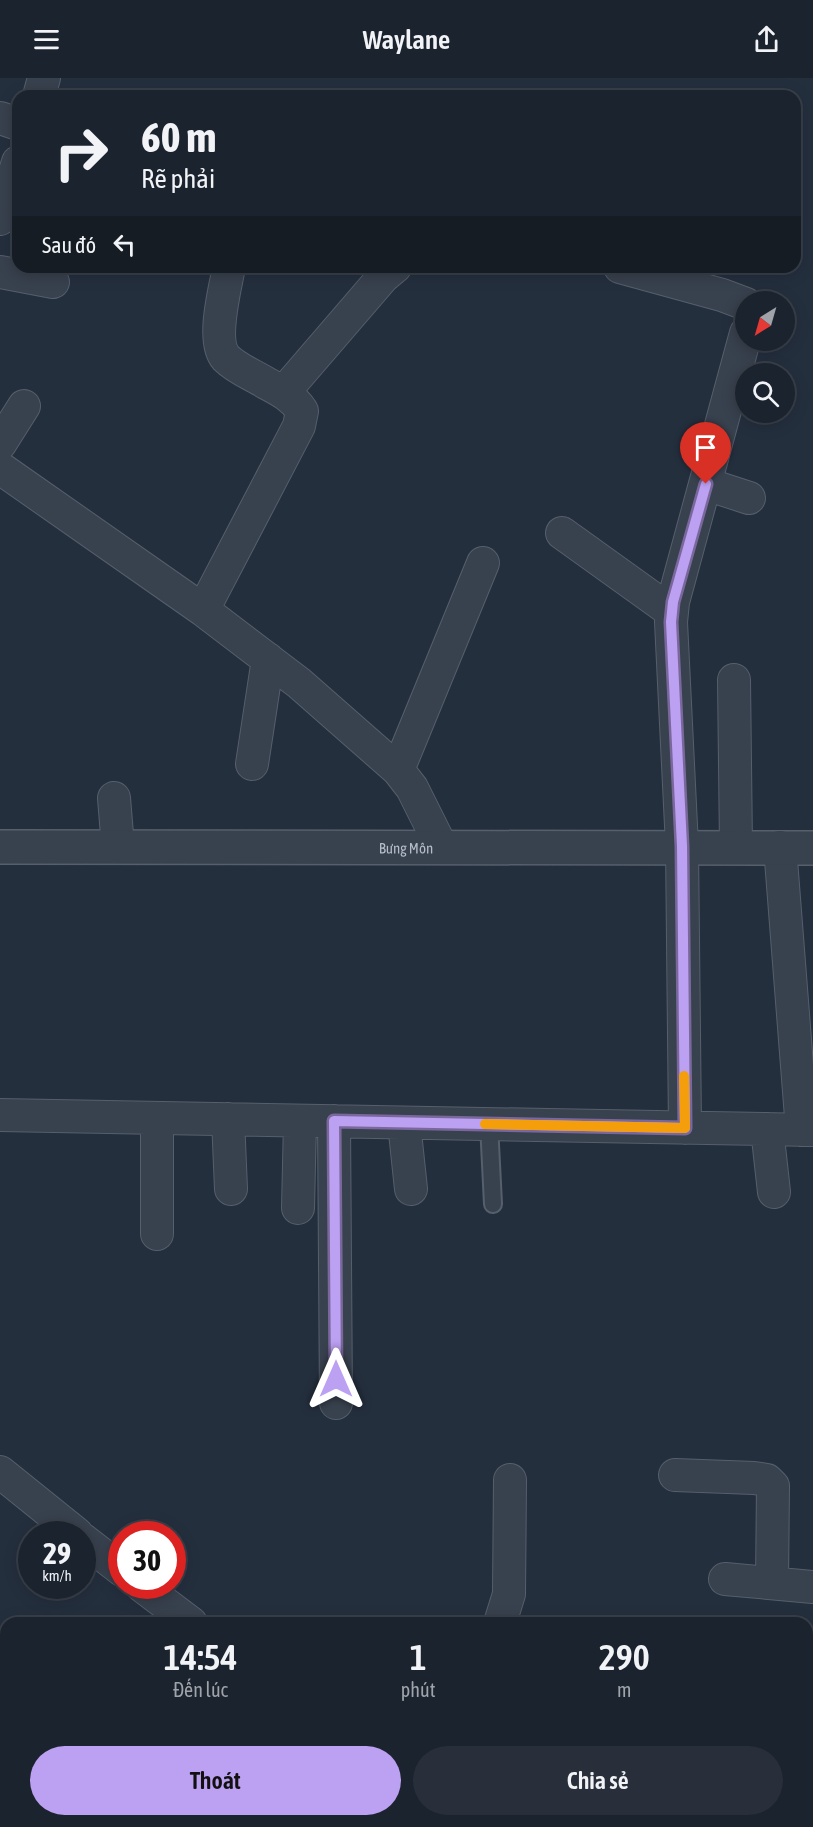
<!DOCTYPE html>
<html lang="vi">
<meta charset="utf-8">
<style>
:root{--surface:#1b232e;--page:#282f3a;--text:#f1f3f6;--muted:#a0a4aa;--line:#39404a;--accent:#bca0f2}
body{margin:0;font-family:"Asap Condensed",sans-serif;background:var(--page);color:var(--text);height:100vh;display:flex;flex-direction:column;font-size:22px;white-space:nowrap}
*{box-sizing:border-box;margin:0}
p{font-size:20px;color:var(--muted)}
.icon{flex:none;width:33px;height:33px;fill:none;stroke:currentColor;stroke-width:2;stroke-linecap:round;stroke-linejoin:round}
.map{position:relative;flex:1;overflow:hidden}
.drawer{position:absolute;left:0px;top:1539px;width:813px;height:210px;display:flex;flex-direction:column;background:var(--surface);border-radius:18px 18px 0 0;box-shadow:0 3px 15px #0003,0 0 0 2px var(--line)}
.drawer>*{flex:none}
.hud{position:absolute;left:12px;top:12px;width:789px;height:183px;border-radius:18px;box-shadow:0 3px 15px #0003,0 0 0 2px var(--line);background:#1b232e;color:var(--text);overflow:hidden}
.needle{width:39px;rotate:217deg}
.controls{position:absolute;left:735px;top:213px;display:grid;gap:12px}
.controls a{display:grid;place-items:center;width:60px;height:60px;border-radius:50%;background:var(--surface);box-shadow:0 3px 15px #0003,0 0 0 2px var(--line);font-size:30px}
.speed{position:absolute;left:18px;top:1443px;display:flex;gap:12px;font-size:30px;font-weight:700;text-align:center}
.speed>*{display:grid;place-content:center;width:78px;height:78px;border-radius:50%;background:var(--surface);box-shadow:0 3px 15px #0003,0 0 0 2px var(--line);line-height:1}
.speed small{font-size:15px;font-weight:400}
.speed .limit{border:9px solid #d22;background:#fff;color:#111}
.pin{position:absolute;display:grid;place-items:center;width:51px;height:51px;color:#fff;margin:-62px -26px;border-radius:50% 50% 50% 0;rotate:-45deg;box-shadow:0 0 6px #0007}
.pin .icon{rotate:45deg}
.me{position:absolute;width:66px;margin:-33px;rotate:0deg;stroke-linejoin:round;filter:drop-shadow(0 0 4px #0008)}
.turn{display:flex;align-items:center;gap:21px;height:126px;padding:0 30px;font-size:27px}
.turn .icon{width:78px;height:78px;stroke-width:2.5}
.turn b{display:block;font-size:42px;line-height:51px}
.then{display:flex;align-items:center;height:57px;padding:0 30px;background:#0003;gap:12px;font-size:22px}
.eta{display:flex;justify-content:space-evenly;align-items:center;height:102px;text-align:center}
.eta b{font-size:36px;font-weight:600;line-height:42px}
.action{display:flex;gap:12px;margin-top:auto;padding:12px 30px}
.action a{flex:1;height:69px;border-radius:36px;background:var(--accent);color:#111;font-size:24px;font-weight:600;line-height:69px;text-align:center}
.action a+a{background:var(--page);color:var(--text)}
header{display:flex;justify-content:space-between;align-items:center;height:78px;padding:0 30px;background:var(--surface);font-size:27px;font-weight:600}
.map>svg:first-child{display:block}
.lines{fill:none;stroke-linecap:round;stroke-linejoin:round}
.service-casing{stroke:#565f6c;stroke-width:20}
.minor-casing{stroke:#565f6c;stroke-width:34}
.tertiary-casing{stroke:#565f6c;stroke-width:36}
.service{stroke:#38414e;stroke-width:16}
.minor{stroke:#38414e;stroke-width:32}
.tertiary{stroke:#38414e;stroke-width:33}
.route-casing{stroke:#7a689d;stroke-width:15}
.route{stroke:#bca0f2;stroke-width:10}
.slow{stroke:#f59e0b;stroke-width:10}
.labels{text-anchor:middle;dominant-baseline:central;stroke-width:4.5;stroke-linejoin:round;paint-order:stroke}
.street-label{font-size:15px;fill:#b4bcc9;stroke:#1d2633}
</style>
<header><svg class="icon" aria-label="menu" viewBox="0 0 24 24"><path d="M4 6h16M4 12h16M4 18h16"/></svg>Waylane<svg class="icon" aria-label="share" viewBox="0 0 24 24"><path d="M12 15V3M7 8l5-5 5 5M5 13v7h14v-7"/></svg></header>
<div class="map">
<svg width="813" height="1749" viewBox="0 0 813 1749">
<rect width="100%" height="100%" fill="#242f3e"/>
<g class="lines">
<defs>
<path id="service" d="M489 1046 493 1126
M697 1749 701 1743"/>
<path id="minor" d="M39 18 44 0
M0 40 18 46
M0 141 18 84
M620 189 722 217 746 226
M0 194 53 204
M284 314 383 199 395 189
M0 366 24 328
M0 390 203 532 299 605 398 692 412 710 441 768
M706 406 749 420
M562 455 672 534
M203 532 299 348 302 333C293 319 281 313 266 305 253 297 237 291 226 280 211 263 225 211 229 189
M734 602 736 769
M252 686 268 581
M398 692 483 485
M114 720 118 769
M780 769 802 1052
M0 1037 813 1052
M228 1041 231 1111
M334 1043 336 1325
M404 1045 411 1111
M685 1050 682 768 671 544 673 524 746 255
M767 1051 774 1114
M298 1130 300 1043
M157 1156V1040
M0 1394 77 1456
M675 1397 754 1400 767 1402 773 1408 772 1505
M82 1461 122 1492
M725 1501 813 1509
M142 1508 191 1545
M500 1545 509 1516 510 1402
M0 1639 6 1641
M757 1743 791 1749
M320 1749 327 1743"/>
<g id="tertiary">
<path id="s1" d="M0 769 813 770"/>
</g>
</defs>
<!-- service casing -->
<use href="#service" class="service-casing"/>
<!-- minor casing -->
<use href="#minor" class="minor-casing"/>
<!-- tertiary casing -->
<use href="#tertiary" class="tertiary-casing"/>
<!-- service -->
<use href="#service" class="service"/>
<!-- minor -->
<use href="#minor" class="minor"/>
<!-- tertiary -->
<use href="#tertiary" class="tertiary"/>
</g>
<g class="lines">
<defs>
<path id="route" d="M336 1301 334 1043 685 1050 682 768 671 544 673 524 706 406"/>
</defs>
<!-- route casing -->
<use href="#route" class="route-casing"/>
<!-- route -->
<use href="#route" class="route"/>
<!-- slow -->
<path class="slow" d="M485 1046 685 1050 684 998"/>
</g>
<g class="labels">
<!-- street labels -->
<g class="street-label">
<text stroke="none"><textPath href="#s1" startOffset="406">Bưng Môn</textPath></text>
</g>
</g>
</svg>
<div class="controls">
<a><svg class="needle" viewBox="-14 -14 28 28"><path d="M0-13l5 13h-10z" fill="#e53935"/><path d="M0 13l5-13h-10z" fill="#a0a4aa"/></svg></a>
<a><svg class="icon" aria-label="search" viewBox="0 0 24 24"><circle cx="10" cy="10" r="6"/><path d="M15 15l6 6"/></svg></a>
</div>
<div class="speed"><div>29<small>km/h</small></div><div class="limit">30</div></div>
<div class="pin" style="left:706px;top:406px;background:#d93025"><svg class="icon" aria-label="arrive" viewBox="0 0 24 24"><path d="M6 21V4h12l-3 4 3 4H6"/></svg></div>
<svg class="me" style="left:336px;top:1301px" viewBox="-20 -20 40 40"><path d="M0-17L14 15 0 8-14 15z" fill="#bca0f2" stroke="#fff" stroke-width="4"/></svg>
<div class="hud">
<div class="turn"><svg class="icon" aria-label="right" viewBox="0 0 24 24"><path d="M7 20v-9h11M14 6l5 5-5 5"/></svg><div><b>60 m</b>Rẽ phải</div></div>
<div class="then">Sau đó<svg class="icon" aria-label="left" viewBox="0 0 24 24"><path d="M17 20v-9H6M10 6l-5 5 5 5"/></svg></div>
</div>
<section class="drawer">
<div class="eta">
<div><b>14:54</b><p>Đến lúc</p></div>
<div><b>1</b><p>phút</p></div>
<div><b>290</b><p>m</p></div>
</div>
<div class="action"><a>Thoát</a><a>Chia sẻ</a></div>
</section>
</div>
